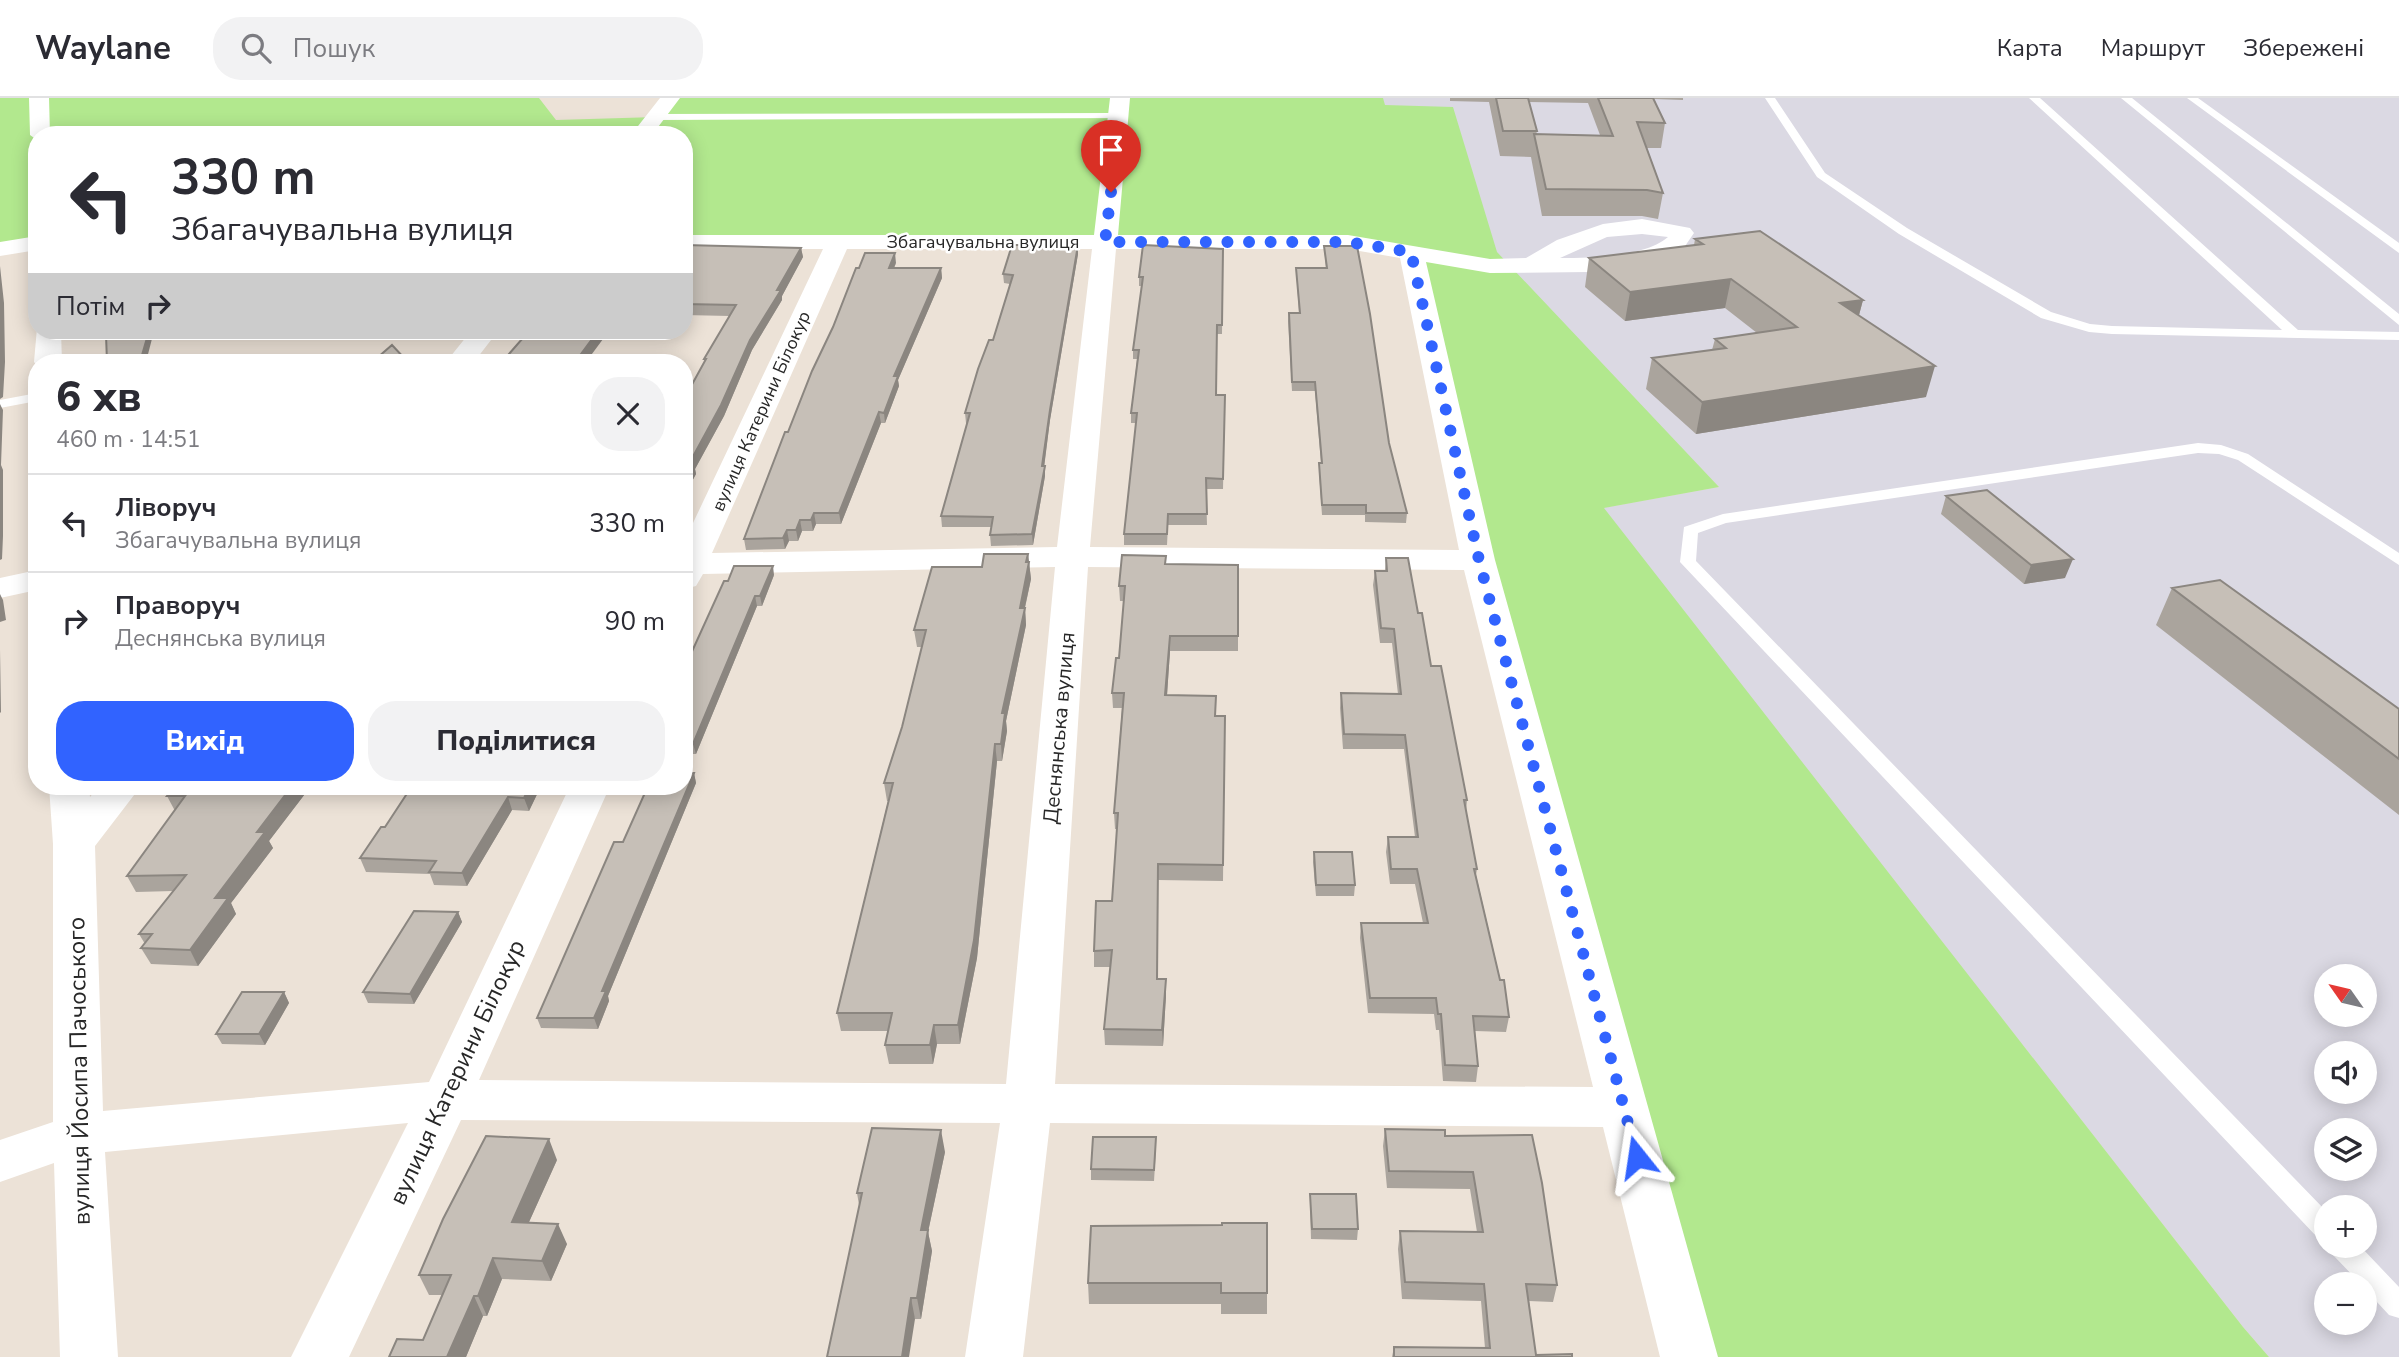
<!DOCTYPE html>
<html lang="uk">
<meta charset="utf-8">
<style>
:root{--surface:#fff;--page:#f2f2f3;--text:#2b2b33;--muted:#7c7c81;--line:#e1e1e2;--accent:#3163ff}
body{margin:0;font-family:"Nunito Sans",sans-serif;background:var(--page);color:var(--text);height:100vh;display:flex;flex-direction:column;font-size:26px;white-space:nowrap}
*{box-sizing:border-box;margin:0}
p{font-size:23px;color:var(--muted)}
.icon{flex:none;width:38px;height:38px;fill:none;stroke:currentColor;stroke-width:2;stroke-linecap:round;stroke-linejoin:round}
.map{position:relative;flex:1;overflow:hidden}
.side{position:absolute;left:28px;top:256px;width:665px;height:441px;display:flex;flex-direction:column;background:var(--surface);border-radius:28px;box-shadow:0 4px 18px #0003}
.side>*{flex:none}
.hud{position:absolute;left:28px;top:28px;width:665px;height:214px;border-radius:28px;box-shadow:0 4px 18px #0003;background:#fff;color:var(--text);overflow:hidden}
.needle{width:46px;rotate:304deg}
.fabs{position:absolute;left:2314px;top:866px;display:grid;gap:14px}
.fabs a{display:grid;place-items:center;width:63px;height:63px;border-radius:50%;background:var(--surface);box-shadow:0 4px 18px #0003;font-size:35px}
.pin{position:absolute;display:grid;place-items:center;width:60px;height:60px;color:#fff;margin:-72px -30px;border-radius:50% 50% 50% 0;rotate:-45deg;box-shadow:0 0 7px #0007}
.pin .icon{rotate:45deg}
.me{position:absolute;width:77px;margin:-38px;rotate:345deg;stroke-linejoin:round;filter:drop-shadow(0 0 5px #0008)}
.turn{display:flex;align-items:center;gap:24px;height:147px;padding:0 28px;font-size:32px}
.turn .icon{width:91px;height:91px;stroke-width:2.5}
.turn b{display:block;font-size:49px;line-height:60px}
.then{display:flex;align-items:center;height:66px;padding:0 28px;background:#0003;gap:14px;font-size:26px}
.round{display:grid;place-items:center;flex:none;width:74px;height:74px;border-radius:28px;background:var(--page)}
.head{display:flex;align-items:center;justify-content:space-between;height:119px;padding:0 28px}
h1{font-size:42px;font-weight:800;line-height:52px}
.cta{display:flex;gap:14px;margin-top:auto;padding:14px 28px}
.cta a{flex:1;height:80px;border-radius:28px;background:var(--accent);color:#fff;font-size:28px;font-weight:800;line-height:80px;text-align:center}
.cta a+a{background:var(--page);color:var(--text)}
ul{padding:0;list-style:none}
li{display:flex;align-items:center;gap:21px;height:98px;padding:0 28px;border-top:2px solid var(--line)}
li div{flex:1}
li b{display:block;font-size:26px}
li em{font-style:normal}
header{display:flex;align-items:center;gap:42px;box-sizing:border-box;height:98px;padding:0 35px;background:var(--surface);border-bottom:2px solid var(--line)}
header strong{font-size:33px}
nav{display:flex;gap:38px;margin-inline-start:auto;font-size:24px}
.search{width:490px;height:63px;background:var(--page);display:flex;align-items:center;gap:18px;box-sizing:border-box;padding:0 24px;border-radius:28px;color:var(--muted);font-size:26px}
.map>svg:first-child{display:block}
.industrial{fill:#dbd9e3;fill-rule:evenodd}
.green{fill:#b2e88e}
.lines{fill:none;stroke-linecap:round;stroke-linejoin:round}
.service{fill:#fff;fill-rule:evenodd}
.minor{fill:#fff;fill-rule:evenodd}
.wall{fill:#aaa49d;fill-rule:evenodd}
.shaded-wall{fill:#8b8680}
.building{fill:#c6bfb7;stroke:#8b8680;stroke-width:2}
.route{stroke:#3163ff;stroke-width:12;stroke-dasharray:0 21.6}
.labels{text-anchor:middle;dominant-baseline:central;stroke-width:5;stroke-linejoin:round;paint-order:stroke}
.far-street-label{font-size:18px;fill:#272727;stroke:#fff}
.street-label{font-size:21px;fill:#272727;stroke:#fff}
.near-street-label{font-size:24px;fill:#272727;stroke:#fff}
</style>
<header>
<strong>Waylane</strong>
<div class="search"><svg class="icon" aria-label="search" viewBox="0 0 24 24"><circle cx="10" cy="10" r="6"/><path d="M15 15l6 6"/></svg>Пошук</div>
<nav><a>Карта</a><a>Маршрут</a><a>Збережені</a></nav>
</header>
<div class="map">
<svg width="2399" height="1259" viewBox="0 0 2399 1259">
<rect width="100%" height="100%" fill="#ece2d7"/>
<!-- industrial -->
<path class="industrial" d="M1383 0H2399V1259H2269L2243 1229 1603 410 1719 389 1498 159 1384 7ZM2326 878H2364V917H2326ZM2326 956H2364V994H2326ZM2326 1032H2364V1071H2326ZM2326 1110H2364V1148H2326ZM2326 1186H2364V1225H2326Z"/>
<!-- green -->
<path class="green" d="M0 0H539L556 22 656 19 671 0H1383L1385 7 1453 9 1497 154 1719 389 1604 410 2243 1229 2269 1259H1689L1411 154 1382 148 684 144V37H37V145L0 151Z"/>
<g class="lines">
<!-- service -->
<path class="service" d="M1765 0H1775L1825 75 1907 130 2051 214 2090 226 2112 228 2282 232 2029 0H2040L2298 232 2399 234V242L2112 236 2089 234 2041 220 1899 136 1817 79Z
M2121 0H2132L2399 216V227Z
M2187 0H2198L2399 145V155Z
M1118 15 1123 18 1122 20 655 22 650 19 655 16Z
M37 295V303L0 310V302Z
M2198 345 2221 347 2248 356 2399 455V467L2238 362 2219 356 2198 355 1726 425 1698 435 1696 463 2326 1113V1142L2317 1139 1680 464 1684 429 1723 416Z
M2328 1148H2360L2399 1189V1220L2389 1217 2364 1190V1186H2361L2332 1156Z"/>
<!-- minor -->
<path class="minor" d="M29 0H49L50 37H37V42L30 37Z
M660 0H680L652 37H631Z
M1110 0H1130L1118 137H1348L1490 161 1526 160 1557 142 1603 126 1642 121 1690 130 1694 135 1683 151 1663 162 1589 174 1490 175 1426 164 1495 462 1718 1259H1660L1603 1029 1050 1025 1023 1259H965L1000 1025 461 1022 349 1259H291L408 1025 105 1054 118 1259H60L54 1065 0 1084V1042L53 1024V746L49 688H89L90 699 99 688H141L95 748 103 1013 429 984 570 688H610L479 982 1006 986 1055 469 703 476 696 488 684 491V444L823 151H684V137H1094ZM1642 136 1668 139C1645 159 1590 160 1560 160L1607 139ZM847 151H1092L1057 449 712 455ZM1116 151H1348L1400 160 1459 452 1090 449ZM1088 469 1464 472 1593 989 1055 986Z
M37 138V152L0 158V144Z
M37 230V233H61L62 264H37V268L34 264Z
M471 233H498L474 264H446Z
M37 472V492L0 500V480Z"/>
</g>
<!-- wall -->
<path class="wall" d="M1450 0H1683V2L1654 1 1665 25 1661 50H1647L1663 95 1658 121 1642 118H1542L1531 59 1500 58 1489 4 1450 3ZM1529 4 1588 5 1600 37 1537 36Z
M1695 141 1863 202 1859 217 1926 299 1696 336 1646 291 1652 260 1712 252 1715 241 1757 235 1725 210 1625 223 1585 189 1589 160 1694 147Z
M684 147 801 150 803 159 782 198V202L752 252 724 318 695 371 696 376 684 398V301L705 264 704 261 730 218 684 217Z
M1078 147V156L1050 322 1044 368 1045 378 1033 447 991 448 990 437 991 429H942L941 418 967 325H966L965 315 993 242 1010 186 1004 185 1003 176Z
M1324 148 1389 345 1407 415 1406 425 1365 424V417H1322L1319 374V365H1321L1315 293H1292L1288 223 1289 215H1299L1296 170H1326Z
M1223 151 1222 236H1217L1216 297H1225L1223 391H1206L1207 427H1168L1167 447H1124V436L1136 325H1131V315L1137 261H1133V252L1142 188H1139V179Z
M896 165 894 170H941L942 180 898 282 899 288 885 325H881L841 426H816L813 433H802L798 443H789L785 451 746 452 744 441 788 334Z
M1946 398 2065 480 2024 486 1941 416Z
M1028 456 1031 481 1025 510 1026 527 1006 623 1007 633 1002 663H997L977 860 960 946H937L933 966H889L885 947 888 933H841L837 915 888 703H887L884 685 902 629 922 549H917L914 532 982 469Z
M1386 460 1418 515 1431 568 1467 702 1466 714 1477 771 1476 777 1509 919 1506 934 1475 933 1478 968 1476 984 1443 983 1439 932H1436L1434 916 1368 915 1360 840 1361 825H1423L1415 786H1390L1386 754 1388 739H1415L1404 651H1343L1340 610 1341 595 1398 596 1392 545H1380L1373 487 1375 473H1385Z
M1166 466 1238 467V553H1170L1167 597 1216 618H1225L1223 783 1158 782 1157 881H1166V897L1163 948 1105 947 1104 931 1110 869H1094V853L1112 803 1117 731H1115L1114 715 1122 610H1113L1112 595 1119 560 1124 503H1120L1119 488Z
M774 477 762 508H757L696 656H684V571Z
M2172 490 2399 611V717L2156 527Z
M694 675 696 685 608 898 609 903 598 931 541 930 537 920 623 744Z
M175 688H311L269 743 273 750 231 805 236 816 198 868 151 866 141 850 145 846 139 836 173 793 136 794 127 778 175 713 167 698Z
M541 688 529 713 512 712 467 788 434 787 430 776 366 774 360 760 385 729Z
M1314 754 1355 787 1354 798H1316L1313 764Z
M458 814 462 824 414 906 368 905 363 894Z
M284 894 289 905 265 947 222 946 216 936Z
M1385 1031 1445 1038 1557 1187 1553 1204 1529 1203 1536 1257 1572 1259H1392L1394 1249 1485 1250 1481 1203 1402 1201 1398 1151 1400 1133 1477 1134 1470 1091 1387 1090 1383 1048Z
M1156 1050 1154 1083 1091 1082V1071Z
M945 1054 928 1134 932 1153 921 1221H915L859 1107 857 1095Z
M557 1062 529 1124 567 1146 551 1183 502 1181 487 1218H483L466 1259H389L423 1242 442 1197H429L419 1177Z
M1310 1096 1358 1131 1357 1142 1311 1141 1310 1106Z
M1091 1128 1267 1195V1216H1221V1206H1089L1088 1185Z"/>
<!-- shaded-wall -->
<path class="shaded-wall" d="M1078 147V156L1050 322 1043 378 1042 368 1050 312Z
M801 150 803 159 782 198V202L752 252 724 318 695 371 696 376 684 398V382L690 364 750 242Z
M895 155 896 165 890 179 889 170Z
M0 168 4 205 5 264 3 299 0 301Z
M941 170 942 180 898 282 899 288 885 325 884 315 894 278Z
M1731 181 1725 210 1625 223 1630 194Z
M1863 202 1855 232 1840 205Z
M149 233H154L146 264H140Z
M598 233H609L586 264H575Z
M1935 268 1926 299 1696 336 1702 304Z
M0 306 3 312 1 367 3 372V438L2 461 0 462Z
M879 314 881 325 841 426 839 415Z
M1045 368V378L1033 447 1032 436Z
M814 415 816 426 813 433 811 422Z
M800 422 802 433 798 443 796 432Z
M787 432 789 443 785 451 783 440Z
M1028 456 1031 481 1021 527 1020 510Z
M2073 461 2065 480 2024 486 2031 467Z
M773 468 774 477 762 508 760 498Z
M0 496 3 502 6 522 0 524Z
M755 498 757 508 696 656 693 646Z
M1025 510 1026 527 1006 623 1007 633 1002 663 1001 646 1002 615Z
M1170 538V553L1166 612 1165 597Z
M0 552 1 614 0 615Z
M995 646 997 663 977 860 960 946 958 927Z
M694 675 696 685 608 898 609 903 598 931 594 920 602 893Z
M292 688H311L269 743 273 750 231 805 236 816 198 868 190 852 215 800 257 734Z
M530 688H541L529 713 524 700Z
M508 699 512 712 467 788 462 775Z
M458 814 462 824 414 906 410 896Z
M1166 881V897L1163 948 1162 932Z
M284 894 289 905 265 947 259 936Z
M934 927 937 946 933 966 930 947Z
M941 1032 945 1054 928 1134 932 1153 921 1221 917 1200 921 1132Z
M549 1041 557 1062 520 1144 512 1124Z
M558 1126 567 1146 551 1183 542 1163Z
M493 1160 502 1181 487 1218 478 1198Z
M474 1198 483 1218 466 1259H447Z
M911 1200 915 1221 909 1259H902Z"/>
<!-- building -->
<path class="building" d="M1496 0H1528L1537 33H1503Z
M1598 0H1653L1665 25 1637 24 1663 95 1647 92 1546 91 1534 36 1613 38Z
M1760 133 1863 202 1840 205 1935 268 1702 304 1652 260 1726 250 1715 241 1797 229 1731 181 1630 194 1589 160 1703 146 1695 141Z
M684 147 801 150 777 192H781L750 242 721 307 690 364H693L684 382V301L706 261H704L736 207 684 206Z
M1012 147H1078L1050 312 1042 368H1045L1032 436 990 437 993 419 941 418 970 315H965L978 271 989 242H993L1013 177 1003 176Z
M1143 147 1223 151 1222 227H1217L1216 297H1225L1223 381 1206 380 1207 416H1168L1167 436H1124L1137 315H1131L1139 252H1133L1143 179H1139Z
M1324 148H1357L1370 216 1389 345 1407 415H1366V407H1322L1319 365H1322L1315 284H1292L1289 215H1300L1296 170H1327Z
M865 155H895L889 170H941L894 278H898L884 315 879 314 839 415H814L811 422H800L796 432H787L783 440 744 441 785 334H788L812 273 833 229 856 170H859Z
M108 233H149L140 264H107L106 237Z
M529 233H598L575 264H502Z
M392 247 405 261H415L411 264H369L373 260H377Z
M1987 392 2073 461 2031 467 1946 398Z
M984 456H1028L1026 464H1029L1020 510H1025L1002 615H1005L1001 646H995L974 842 958 927H934L930 947H885L892 915H837L893 685H884L902 629 926 532H914L932 469H982Z
M1122 457 1166 458 1165 466 1238 467V538H1170L1165 597 1216 598 1215 618H1225L1223 767 1158 766 1157 881H1166L1162 932 1104 931 1112 852 1094 853 1096 803H1112L1118 715H1114L1124 595H1112L1116 560H1119L1125 488H1119Z
M1386 460H1408L1418 515H1422L1431 568H1441L1467 702H1464L1477 771H1474L1500 882H1504L1509 919 1473 918 1478 968 1445 967 1441 916H1438L1436 900H1370L1361 825H1428L1417 771H1391L1388 739H1418L1405 637 1344 636 1341 595 1401 596 1394 531 1381 530 1375 473H1387Z
M734 468H773L760 498H755L693 646H684V571L724 483H728Z
M2220 482 2399 611V661L2172 490Z
M684 675H694L602 893H606L594 920H537L614 744H623L648 688H684Z
M175 688H292L257 734H265L215 800H228L190 852 141 850 152 836H139L186 777 127 778 185 698H167Z
M412 688H530L524 700 508 699 462 775 429 774 436 763 360 760 381 729H385Z
M1314 754H1352L1355 787H1316Z
M414 813 458 814 410 896 363 894Z
M242 894H284L259 936H216Z
M872 1030 941 1032 921 1132H928L917 1200H911L902 1259H827L862 1095H857Z
M1385 1031 1445 1032V1038L1532 1037 1542 1085 1557 1187 1526 1186 1536 1257 1572 1256V1259H1394V1249L1490 1250 1484 1186 1405 1184 1400 1133 1483 1134 1473 1074 1389 1073Z
M486 1038 549 1041 512 1124 558 1126 542 1163 493 1160 478 1198H474L447 1259H389L397 1241 423 1242 451 1177H419L443 1121Z
M1093 1039H1156L1154 1072 1091 1071Z
M1310 1096H1356L1358 1131H1312Z
M1222 1125H1267V1195H1221V1185H1088L1091 1128 1222 1127Z"/>
<g class="lines">
<!-- route -->
<path class="route" d="M1111 94 1105 144H1348L1411 154 1479 462 1637 1059"/>
</g>
<g class="labels">
<!-- far-street labels -->
<g class="far-street-label">
<text x="983" y="144">Збагачувальна вулиця</text>
<text transform="translate(761 313) rotate(-66)">вулиця Катерини Білокур</text>
</g>
<!-- street labels -->
<g class="street-label">
<text transform="translate(1059 630) rotate(-85)">Деснянська вулиця</text>
</g>
<!-- near-street labels -->
<g class="near-street-label">
<text transform="translate(79 973) rotate(-91)">вулиця Йосипа Пачоського</text>
<text transform="translate(457 974) rotate(-65)">вулиця Катерини Білокур</text>
</g>
</g>
</svg>
<div class="fabs">
<a><svg class="needle" viewBox="-14 -14 28 28"><path d="M0-13l5 13h-10z" fill="#e53935"/><path d="M0 13l5-13h-10z" fill="#7c7c81"/></svg></a>
<a><svg class="icon" aria-label="sound" viewBox="0 0 24 24"><path d="M4 9h4l5-4v14l-5-4H4zM17 9q2 3 0 6"/></svg></a>
<a><svg class="icon" aria-label="layers" viewBox="0 0 24 24"><path d="M12 4l9 5-9 5-9-5zM3 14l9 5 9-5"/></svg></a>
<a>+</a>
<a>−</a>
</div>
<div class="pin" style="left:1111px;top:94px;background:#d93025"><svg class="icon" aria-label="arrive" viewBox="0 0 24 24"><path d="M6 21V4h12l-3 4 3 4H6"/></svg></div>
<svg class="me" style="left:1637px;top:1059px" viewBox="-20 -20 40 40"><path d="M0-17L14 15 0 8-14 15z" fill="#3163ff" stroke="#fff" stroke-width="4"/></svg>
<div class="hud">
<div class="turn"><svg class="icon" aria-label="left" viewBox="0 0 24 24"><path d="M17 20v-9H6M10 6l-5 5 5 5"/></svg><div><b>330 m</b>Збагачувальна вулиця</div></div>
<div class="then">Потім<svg class="icon" aria-label="right" viewBox="0 0 24 24"><path d="M7 20v-9h11M14 6l5 5-5 5"/></svg></div>
</div>
<section class="side">
<div class="head"><div><h1>6 хв</h1><p>460 m · 14:51</p></div><a class="round"><svg class="icon" aria-label="close" viewBox="0 0 24 24"><path d="M6 6l12 12M18 6L6 18"/></svg></a></div>
<ul>
<li><svg class="icon" aria-label="left" viewBox="0 0 24 24"><path d="M17 20v-9H6M10 6l-5 5 5 5"/></svg><div><b>Ліворуч</b><p>Збагачувальна вулиця</p></div><em>330 m</em></li>
<li><svg class="icon" aria-label="right" viewBox="0 0 24 24"><path d="M7 20v-9h11M14 6l5 5-5 5"/></svg><div><b>Праворуч</b><p>Деснянська вулиця</p></div><em>90 m</em></li>
</ul>
<div class="cta"><a>Вихід</a><a>Поділитися</a></div>
</section>
</div>
